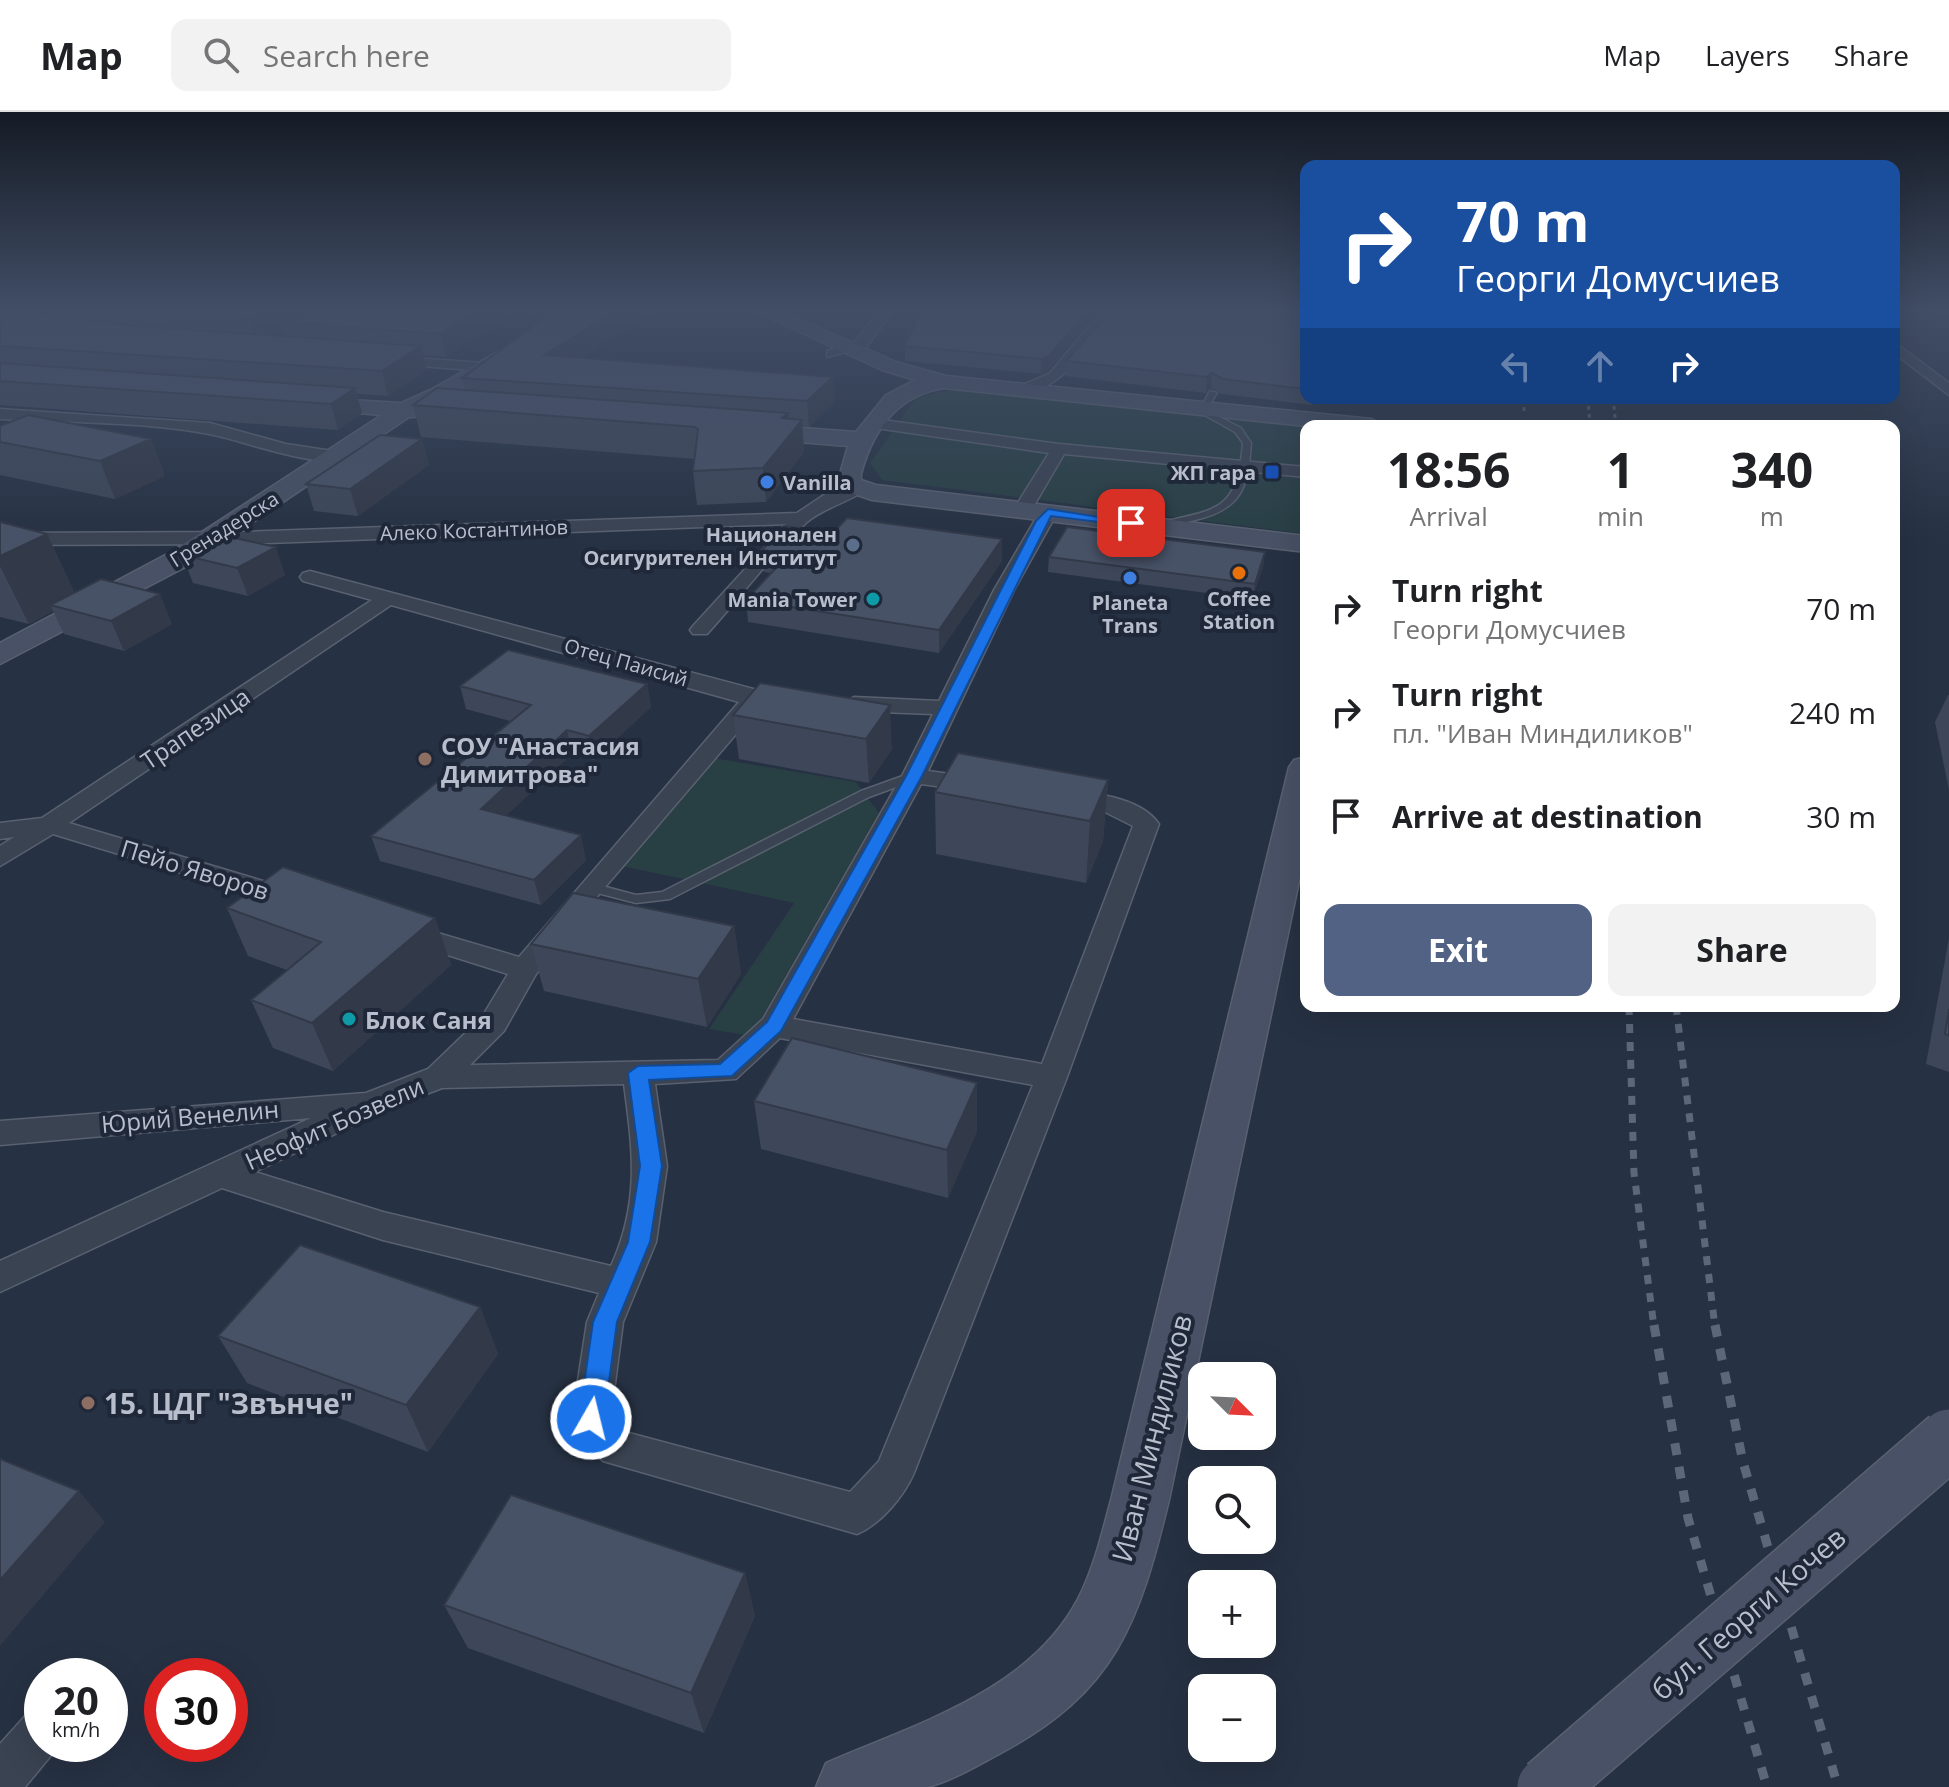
<!DOCTYPE html>
<meta charset="utf-8">
<style>
:root{--surface:#fff;--page:#f2f2f2;--text:#202124;--muted:#757577;--line:#e0e0e0;--accent:#526284}
body{margin:0;font-family:"Open Sans",sans-serif;background:var(--page);color:var(--text);height:100vh;display:flex;flex-direction:column;font-size:30px;white-space:nowrap}
*{box-sizing:border-box;margin:0}
p{font-size:26px;color:var(--muted)}
.icon{flex:none;width:44px;height:44px;fill:none;stroke:currentColor;stroke-width:2;stroke-linecap:round;stroke-linejoin:round}
.map{position:relative;flex:1;overflow:hidden}
.side{position:absolute;left:1300px;top:308px;width:600px;height:592px;display:flex;flex-direction:column;background:var(--surface);border-radius:16px;box-shadow:0 8px 32px #0002}
.side>*{flex:none}
.hud{position:absolute;left:1300px;top:48px;width:600px;height:244px;border-radius:16px;box-shadow:0 8px 32px #0002;background:#1a4fa0;color:#fff;overflow:hidden}
.needle{width:52px;rotate:114deg}
.controls{position:absolute;left:1188px;top:1250px;display:grid;gap:16px}
.controls a{display:grid;place-items:center;width:88px;height:88px;border-radius:16px;background:var(--surface);box-shadow:0 8px 32px #0002;font-size:40px}
.speed{position:absolute;left:24px;top:1546px;display:flex;gap:16px;font-size:40px;font-weight:700;text-align:center}
.speed>*{display:grid;place-content:center;width:104px;height:104px;border-radius:50%;background:var(--surface);box-shadow:0 8px 32px #0002;line-height:1}
.speed small{font-size:20px;font-weight:400}
.speed .limit{border:12px solid #d22;background:#fff;color:#111}
.pin{position:absolute;display:grid;place-items:center;width:68px;height:68px;color:#fff;margin:-34px;border-radius:16px;box-shadow:0 4px 12px #0006}
.me{position:absolute;width:88px;margin:-44px;rotate:8deg;stroke-linejoin:round;filter:drop-shadow(0 0 6px #0008)}
.turn{display:flex;align-items:center;gap:28px;height:168px;padding:0 24px;font-size:36px}
.turn .icon{width:104px;height:104px;stroke-width:2.5}
.turn b{display:block;font-size:56px;line-height:68px}
.lanes{display:flex;align-items:center;height:76px;padding:0 24px;background:#0003;justify-content:center;gap:40px;direction:ltr}
.lanes .off{opacity:.35}
.eta{display:flex;justify-content:space-evenly;align-items:center;height:136px;text-align:center}
.eta b{font-size:48px;font-weight:700;line-height:56px}
.primary-button{display:flex;gap:16px;margin-top:auto;padding:16px 24px}
.primary-button a{flex:1;height:92px;border-radius:16px;background:var(--accent);color:#fff;font-size:32px;font-weight:700;line-height:92px;text-align:center}
.primary-button a+a{background:var(--page);color:var(--text)}
ul{padding:0;list-style:none}
li{display:flex;align-items:center;gap:24px;height:104px;padding:0 24px}
li div{flex:1}
li b{display:block;font-size:30px}
li em{font-style:normal}
header{display:flex;align-items:center;gap:48px;box-sizing:border-box;height:112px;padding:0 40px;background:var(--surface);border-bottom:2px solid var(--line)}
header strong{font-size:38px}
nav{display:flex;gap:44px;margin-inline-start:auto;font-size:28px}
.search{width:560px;height:72px;background:var(--page);display:flex;align-items:center;gap:20px;box-sizing:border-box;padding:0 28px;border-radius:16px;color:var(--muted);font-size:30px}
.map>svg:first-child{display:block}
.green{fill:#283f44}
.lines{fill:none;stroke-linecap:round;stroke-linejoin:round}
.lane-casing{stroke:#596170;stroke-width:3}
.street-casing{stroke:#596170;stroke-width:3}
.secondary-casing{stroke:#596170;stroke-width:3}
.lane{fill:#3a4352;fill-rule:evenodd}
.street{fill:#3a4352;fill-rule:evenodd}
.secondary{fill:#485165;fill-rule:evenodd}
.rail-far2{stroke:#5c6779;stroke-width:3;stroke-dasharray:4 4;stroke-linecap:butt}
.rail-far1{stroke:#5c6779;stroke-width:7;stroke-dasharray:9 9;stroke-linecap:butt}
.rail{stroke:#5c6779;stroke-width:9;stroke-dasharray:12 12;stroke-linecap:butt}
.secondary-bridge-casing{stroke:#596170;stroke-width:62;stroke-linecap:butt}
.secondary-bridge{stroke:#485165;stroke-width:59}
.wall{fill:#3e4759;fill-rule:evenodd}
.shaded-wall{fill:#323948}
.building{fill:#485267;stroke:#323948;stroke-width:2}
.route{fill:#1a73e8;stroke:#114b97;stroke-width:2}
.transit-dot{fill:#1a4fb4;stroke:#1f2838;stroke-width:3}
.shop-dot{fill:#3f7fe0;stroke:#1f2838;stroke-width:3}
.service-dot{fill:#5c6f8a;stroke:#1f2838;stroke-width:3}
.food-dot{fill:#e8710a;stroke:#1f2838;stroke-width:3}
.culture-dot{fill:#0f9aa8;stroke:#1f2838;stroke-width:3}
.education-dot{fill:#8d6e63;stroke:#1f2838;stroke-width:3}
.labels{text-anchor:middle;dominant-baseline:central;stroke-width:8;stroke-linejoin:round;paint-order:stroke}
.far-poi-label{font-size:20px;font-weight:bold;fill:#b8becc;stroke:#1f2838;text-anchor:end}
.far-street-label{font-size:20px;fill:#b8becc;stroke:#1f2838}
.street-label{font-size:24px;fill:#b8becc;stroke:#1f2838}
.poi-label{font-size:24px;font-weight:bold;fill:#b8becc;stroke:#1f2838;text-anchor:start}
.near-poi-label{font-size:28px;font-weight:bold;fill:#b8becc;stroke:#1f2838;text-anchor:start}
.near-street-label{font-size:28px;fill:#b8becc;stroke:#1f2838}
</style>
<header>
<strong>Map</strong>
<div class="search"><svg class="icon" aria-label="search" viewBox="0 0 24 24"><circle cx="10" cy="10" r="6"/><path d="M15 15l6 6"/></svg>Search here</div>
<nav><a>Map</a><a>Layers</a><a>Share</a></nav>
</header>
<div class="map">
<svg width="1949" height="1675" viewBox="0 0 1949 1675">
<rect width="100%" height="100%" fill="#263143"/>
<!-- green -->
<path class="green" d="M955 277 1306 314V422L882 368 870 351 916 286Z
M714 646 856 670 879 701 751 924 709 917 794 791 622 754Z"/>
<g class="lines">
<defs>
<path id="lane" d="M1931 196 1949 198V202L1932 197Z
M1210 279 1217 281 1206 298 1241 316 1251 331C1248 376 1242 397 1195 408 1183 411 1170 415 1158 415V411C1218 397 1237 400 1243 331L1235 320 1194 297 1201 296Z
M914 660 920 664 918 667 869 685 670 787 636 791 586 778 584 775 591 771 636 783 662 780 861 679Z"/>
<path id="street" d="M881 196H895L866 235 827 245V239L856 229Z
M1104 196H1118C1099 221 1058 285 1023 279V273L1050 261Z
M1894 230 1949 271V283L1894 241Z
M387 244 484 251 491 255 484 259 382 251V245Z
M0 297 210 311 286 332 339 340 347 345C333 359 255 334 234 328 168 309 71 311 0 307Z
M875 307 1059 332 1306 355V365L1064 342 1032 397 1023 402 1014 397 1049 341 869 315V309Z
M857 372 866 377C856 387 823 396 807 410 771 443 740 486 707 522H693L690 518 693 514 786 412 243 432 0 433V421L243 420 797 401 827 381Z
M1048 396 1057 401 1014 478 928 659 980 666 992 673 980 680 921 672 793 907 1042 952 1133 714 1101 698 1060 690 1057 685 1069 678C1098 682 1141 686 1159 712L1067 965 914 1361C904 1384 881 1412 857 1422L603 1349 577 1319 572 1307 587 1210 599 1181 383 1128 222 1076 0 1180V1149L311 1006 0 1033V1009L366 981 428 957 482 905 508 862 397 827 393 821 397 815 407 812 519 845 739 590 391 493 69 711 300 780 304 786 300 792H282L53 722 0 754V734L14 725 0 727V711L42 706 372 488 303 469 300 465 303 461 310 459 776 583 779 588 776 593 760 594 600 781 536 862 504 919 470 953 718 948 763 907 902 664 933 602 854 599 843 592 854 585 939 589 994 478 1039 401ZM780 926 1033 973 879 1349 850 1380 629 1321 611 1302 623 1210 656 1130 667 1054 655 972 736 967ZM624 972C633 1039 640 1090 611 1154L383 1100 255 1060 390 996 442 976Z
M42 1596V1632H60L58 1635 25 1675H0V1632L26 1603Z"/>
<path id="secondary" d="M575 196H598L450 286 427 293 467 291 478 298 475 303 409 305 191 452 0 552V531L171 440 382 303 307 297 296 290 299 285 401 291 434 276Z
M749 196H774L896 250 946 264 1372 307 1383 314H1306L944 276C897 283 873 318 861 362V368L876 373 1306 424V440L872 388 840 377 837 372 848 334 750 326 738 319 750 312 856 320 886 283 915 268 882 258Z
M1306 645V736L1169 1388C1139 1511 1116 1580 999 1642 978 1653 950 1670 927 1675 895 1675 849 1675 816 1675L826 1651C915 1612 1029 1580 1078 1487 1094 1456 1102 1421 1111 1388L1289 655 1294 648Z"/>
</defs>
<!-- lane casing -->
<use href="#lane" class="lane-casing"/>
<!-- street casing -->
<use href="#street" class="street-casing"/>
<!-- secondary casing -->
<use href="#secondary" class="secondary-casing"/>
<!-- lane -->
<use href="#lane" class="lane"/>
<!-- street -->
<use href="#street" class="street"/>
<!-- secondary -->
<use href="#secondary" class="secondary"/>
<!-- rail-far2 -->
<path class="rail-far2" d="M1588 286 1590 314
M1613 286 1616 314
M1524 299 1525 286"/>
<!-- rail-far1 -->
<path class="rail-far1" d="M1629 894 1634 1061 1654 1215
M1676 894 1715 1215"/>
<!-- rail -->
<path class="rail" d="M1654 1213 1688 1406 1767 1675
M1715 1213 1743 1350 1838 1675"/>
<defs>
<path id="secondary-bridge" d="M1547 1675 1949 1327"/>
</defs>
<!-- secondary-bridge casing -->
<use href="#secondary-bridge" class="secondary-bridge-casing"/>
<!-- secondary-bridge -->
<use href="#secondary-bridge" class="secondary-bridge"/>
</g>
<!-- wall -->
<path class="wall" d="M0 196H519L446 245 423 243 427 258 388 284 357 282 362 301 338 318 0 293ZM52 199 55 204 37 202ZM284 220 286 224 271 223Z
M529 196H658L582 246 835 290 809 315 802 314 804 340 766 390 697 393 693 359 695 347 421 325 413 293 465 278 462 266 539 210Z
M1100 196 1048 259 1041 262 905 249V234Z
M1306 196V286H1315L1312 293 1222 282 1211 276 1206 281 1065 264 1066 249 1103 208Z
M0 314 151 327 165 364 115 387 0 363Z
M422 327 429 353 358 404 314 399 306 372Z
M0 410 47 422 74 480 172 512 124 539 64 522 53 499 29 512 0 505Z
M833 421 1002 427V449L939 541 748 510 746 488 771 461 764 460 762 438Z
M1265 440 1263 455 1252 487 1048 460 1049 445Z
M182 443 285 463 248 484 193 471Z
M760 571 892 637 869 671 739 647 733 603Z
M647 572 651 595 594 648 572 642 506 703 586 748 541 793 380 749 371 724 510 609 466 597 460 574Z
M1948 583H1949V678L1935 610Z
M1108 668 1103 729 1086 771 936 742 935 680Z
M227 796 435 806 451 853 333 959 273 936 251 888 287 858 248 844Z
M734 814 741 862 707 915 544 879 531 832Z
M1949 826V960L1926 952Z
M977 971V1019L948 1086 761 1037 754 989Z
M480 1195 498 1242 428 1340 247 1271 218 1224Z
M745 1461 755 1504 704 1621 468 1536 444 1493Z"/>
<!-- shaded-wall -->
<path class="shaded-wall" d="M0 196H51L52 199 0 208Z
M283 196H393L281 210 284 220 266 224 257 231 250 207 259 201Z
M480 196H519L446 245 440 222Z
M537 196H570L540 212Z
M619 196H658L549 267 544 243Z
M1089 196H1100L1048 259 1041 262 1042 247Z
M421 234 427 258 388 284 382 259Z
M1212 261 1211 276 1206 281 1207 265Z
M833 265 835 290 809 315 807 289Z
M355 276 362 301 338 318 331 292Z
M788 301 790 323 802 308 804 340 766 390 763 356 782 306Z
M151 327 165 364 115 387 100 349Z
M422 327 429 353 358 404 350 377Z
M47 422 77 487 50 493 53 499 29 512 0 454V444Z
M1002 427V449L939 541V518Z
M276 435 285 463 248 484 237 456Z
M1265 440 1263 455 1252 487 1255 472Z
M160 482 172 512 124 539 111 509Z
M647 572 651 595 594 648 589 624Z
M890 593 892 637 869 671 866 627Z
M567 618 572 642 488 721 481 697Z
M1108 668 1103 729 1086 771 1090 709Z
M581 723 586 748 541 793 534 768Z
M435 806 451 853 333 959 312 911Z
M734 814 741 862 707 915 698 867Z
M977 971V1019L948 1086 947 1038Z
M480 1195 498 1242 428 1340 406 1293Z
M79 1379 105 1410 0 1534V1468Z
M745 1461 755 1504 704 1621 691 1581Z"/>
<!-- building -->
<path class="building" d="M0 196H17L30 201 126 213 421 234 382 259 0 234Z
M105 196H283L259 201 250 207 127 199Z
M343 196H480L440 222 281 210Z
M561 196H619L544 243 833 265 807 289 462 266 543 207Z
M922 196H1089L1049 244 1042 247 905 234Z
M1112 196H1306V277L1223 267 1212 261 1207 265 1066 249 1103 208Z
M0 251 355 276 331 292 0 269Z
M437 276 788 301 782 306 802 308 763 356 693 359 698 317 695 315 413 293Z
M28 303 151 327 100 349 0 330V314Z
M380 323 422 327 350 377 306 372Z
M847 406 1002 427 939 518 746 488 789 442 762 438 784 414 833 421Z
M0 410 47 422 0 444Z
M1067 415 1265 440 1255 472 1049 445Z
M221 423 276 435 237 456 182 443Z
M101 467 160 482 111 509 50 493Z
M508 538 647 572 589 624 567 618 481 697 581 723 534 768 371 724 531 593 460 574Z
M760 571 890 593 866 627 733 603Z
M958 641 1108 668 1090 709 935 680Z
M283 755 435 806 312 911 251 888 321 830 227 796Z
M573 781 734 814 698 867 531 832Z
M1949 897V924L1945 922Z
M792 926 977 971 947 1038 754 989Z
M300 1133 480 1195 406 1293 218 1224Z
M0 1347 79 1379 0 1468Z
M511 1383 745 1461 691 1581 444 1493Z"/>
<!-- sky -->
<linearGradient id="sky" x2="0" y2="1"><stop stop-color="#151b25"/><stop offset="0.46" stop-color="#414e66"/><stop offset="1" stop-color="#414e66" stop-opacity="0"/></linearGradient>
<rect width="1949" height="430" fill="url(#sky)"/>
<!-- route -->
<path class="route" d="M1048 397 1137 411 1131 414 1051 404 922 664 781 919 732 964 649 968 662 1054 650 1130 617 1210 604 1307 600 1315 591 1319 582 1315 579 1307 593 1210 628 1130 640 1054 628 961 638 954 720 952 767 910 906 664 1036 409Z"/>
<!-- markers -->
<rect class="transit-dot" x="1264" y="352" width="16" height="16" rx="4"/>
<g class="shop-dot">
<circle cx="767" cy="370" r="8"/>
<circle cx="1130" cy="466" r="8"/>
</g>
<circle class="service-dot" cx="853" cy="433" r="8"/>
<circle class="food-dot" cx="1239" cy="461" r="8"/>
<g class="culture-dot">
<circle cx="873" cy="487" r="8"/>
<circle cx="349" cy="907" r="8"/>
</g>
<g class="education-dot">
<circle cx="425" cy="647" r="8"/>
<circle cx="88" cy="1291" r="8"/>
</g>
<g class="labels">
<!-- far-poi labels -->
<g class="far-poi-label">
<text x="1256" y="360">ЖП гара</text>
<text x="783" y="370" text-anchor="start">Vanilla</text>
<text x="837" y="422">Национален<tspan x="837" dy="23">Осигурителен Институт</tspan></text>
<text x="1239" y="486" text-anchor="middle">Coffee<tspan x="1239" dy="23">Station</tspan></text>
<text x="857" y="487">Mania Tower</text>
<text x="1130" y="490" text-anchor="middle">Planeta<tspan x="1130" dy="23">Trans</tspan></text>
</g>
<!-- far-street labels -->
<g class="far-street-label">
<text transform="translate(224 417) rotate(-32)">Гренадерска</text>
<text transform="translate(474 418) rotate(-2)">Алеко Костантинов</text>
<text transform="translate(626 550) rotate(16)">Отец Паисий</text>
</g>
<!-- street labels -->
<g class="street-label">
<text transform="translate(195 616) rotate(-34)">Трапезица</text>
<text transform="translate(195 757) rotate(17)">Пейо Яворов</text>
<text transform="translate(190 1004) rotate(-5)">Юрий Венелин</text>
<text transform="translate(334 1011) rotate(-24)">Неофит Бозвели</text>
</g>
<!-- poi labels -->
<g class="poi-label">
<text x="441" y="633">СОУ "Анастасия<tspan x="441" dy="28">Димитрова"</tspan></text>
<text x="365" y="907">Блок Саня</text>
</g>
<!-- near-poi labels -->
<g class="near-poi-label">
<text x="104" y="1291">15. ЦДГ "Звънче"</text>
</g>
<!-- near-street labels -->
<g class="near-street-label">
<text transform="translate(1151 1326) rotate(-76)">Иван Миндиликов</text>
<text transform="translate(1748 1501) rotate(-41)">бул. Георги Кочев</text>
</g>
</g>
</svg>
<div class="controls">
<a><svg class="needle" viewBox="-14 -14 28 28"><path d="M0-13l5 13h-10z" fill="#e53935"/><path d="M0 13l5-13h-10z" fill="#757577"/></svg></a>
<a><svg class="icon" aria-label="search" viewBox="0 0 24 24"><circle cx="10" cy="10" r="6"/><path d="M15 15l6 6"/></svg></a>
<a>+</a>
<a>−</a>
</div>
<div class="speed"><div>20<small>km/h</small></div><div class="limit">30</div></div>
<div class="pin" style="left:1131px;top:411px;background:#d93025"><svg class="icon" aria-label="arrive" viewBox="0 0 24 24"><path d="M6 21V4h12l-3 4 3 4H6"/></svg></div>
<svg class="me" style="left:591px;top:1307px" viewBox="-20 -20 40 40"><circle r="17" fill="#1a73e8" stroke="#fff" stroke-width="3"/><path d="M0-11L8 9 0 5-8 9z" fill="#fff"/></svg>
<div class="hud">
<div class="turn"><svg class="icon" aria-label="right" viewBox="0 0 24 24"><path d="M7 20v-9h11M14 6l5 5-5 5"/></svg><div><b>70 m</b>Георги Домусчиев</div></div>
<div class="lanes"><svg class="icon off" aria-label="left" viewBox="0 0 24 24"><path d="M17 20v-9H6M10 6l-5 5 5 5"/></svg><svg class="icon off" aria-label="ahead" viewBox="0 0 24 24"><path d="M12 20V5M6 11l6-6 6 6"/></svg><svg class="icon" aria-label="right" viewBox="0 0 24 24"><path d="M7 20v-9h11M14 6l5 5-5 5"/></svg></div>
</div>
<section class="side">
<div class="eta">
<div><b>18:56</b><p>Arrival</p></div>
<div><b>1</b><p>min</p></div>
<div><b>340</b><p>m</p></div>
</div>
<ul>
<li><svg class="icon" aria-label="right" viewBox="0 0 24 24"><path d="M7 20v-9h11M14 6l5 5-5 5"/></svg><div><b>Turn right</b><p>Георги Домусчиев</p></div><em>70 m</em></li>
<li><svg class="icon" aria-label="right" viewBox="0 0 24 24"><path d="M7 20v-9h11M14 6l5 5-5 5"/></svg><div><b>Turn right</b><p>пл. &quot;Иван Миндиликов&quot;</p></div><em>240 m</em></li>
<li><svg class="icon" aria-label="arrive" viewBox="0 0 24 24"><path d="M6 21V4h12l-3 4 3 4H6"/></svg><div><b>Arrive at destination</b></div><em>30 m</em></li>
</ul>
<div class="primary-button"><a>Exit</a><a>Share</a></div>
</section>
</div>
